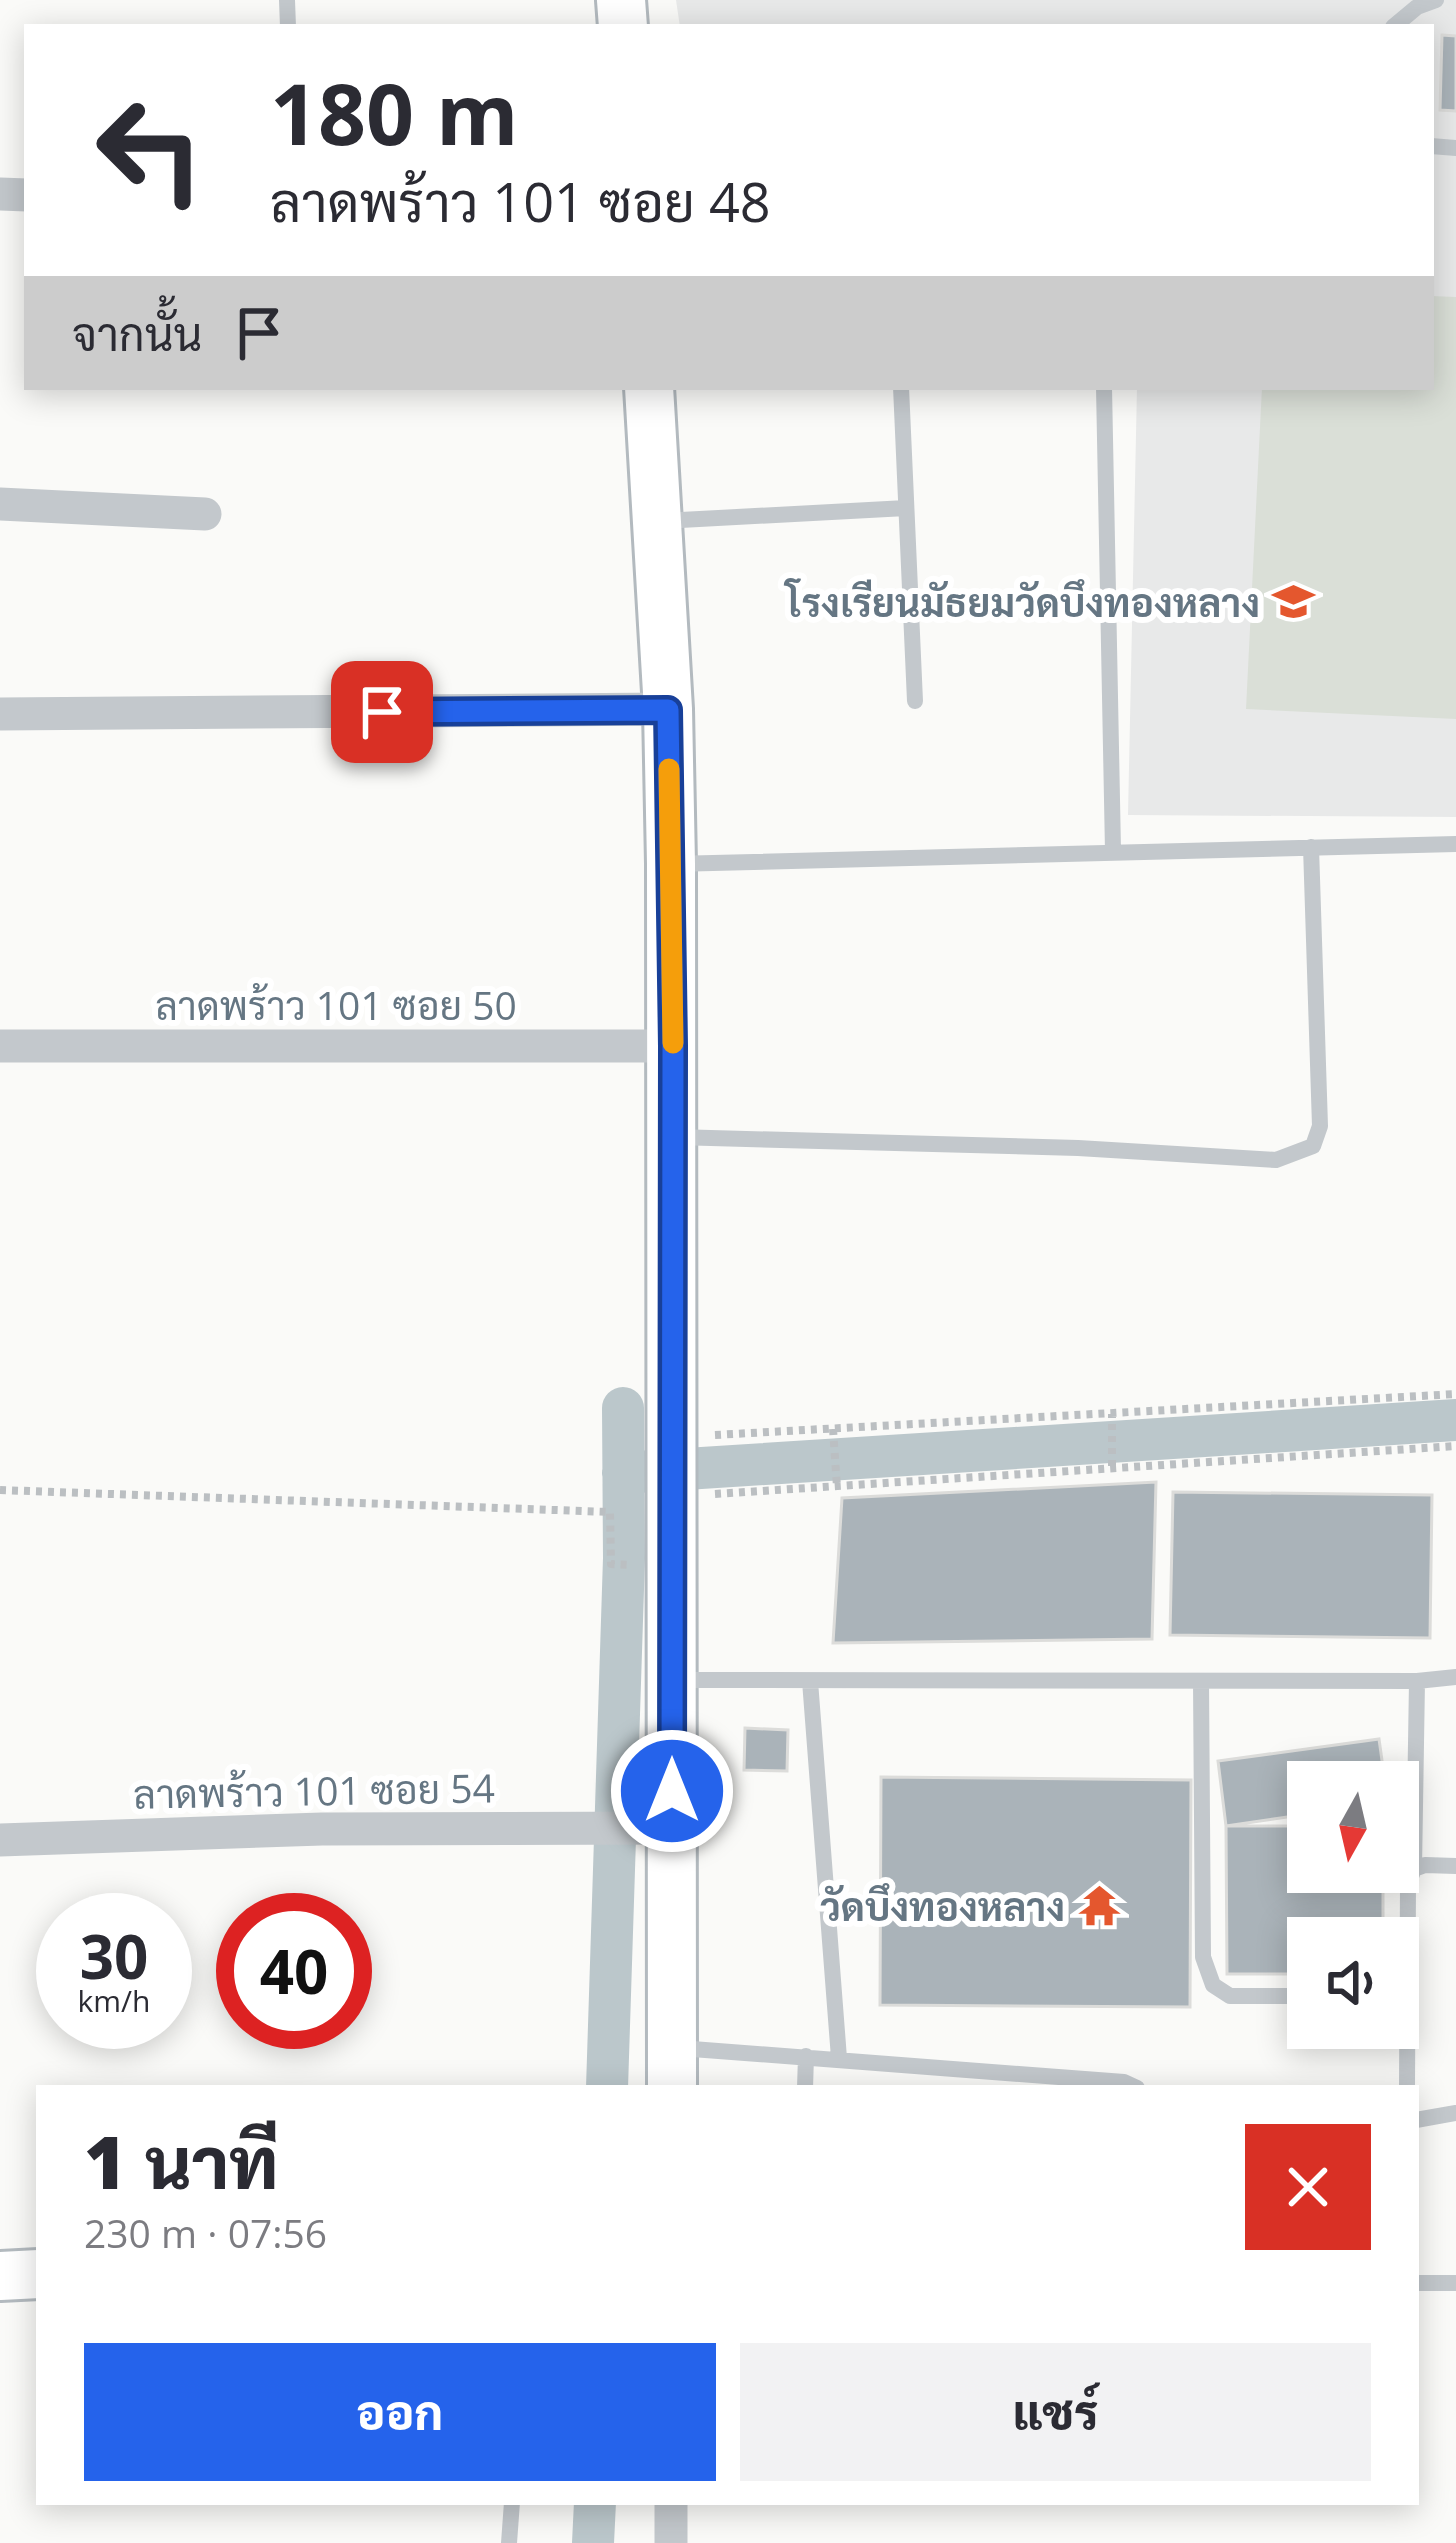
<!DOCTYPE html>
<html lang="th">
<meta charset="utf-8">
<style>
:root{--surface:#fff;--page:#f2f2f3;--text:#2b2b33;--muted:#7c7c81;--accent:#2563eb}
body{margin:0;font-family:"Open Sans",Sarabun,sans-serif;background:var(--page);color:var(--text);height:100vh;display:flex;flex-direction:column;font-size:45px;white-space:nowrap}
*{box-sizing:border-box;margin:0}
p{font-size:39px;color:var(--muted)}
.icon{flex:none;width:66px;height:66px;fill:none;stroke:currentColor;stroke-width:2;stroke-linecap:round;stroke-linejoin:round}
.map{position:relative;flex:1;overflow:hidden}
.drawer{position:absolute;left:36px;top:2085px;width:1383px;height:420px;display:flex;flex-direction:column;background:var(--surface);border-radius:0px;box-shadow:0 6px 30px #0003}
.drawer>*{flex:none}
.banner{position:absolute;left:24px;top:24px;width:1410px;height:366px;border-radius:0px;box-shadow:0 6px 30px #0003;background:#fff;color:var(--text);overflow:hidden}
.needle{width:78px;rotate:188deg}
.controls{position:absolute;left:1287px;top:1761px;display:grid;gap:24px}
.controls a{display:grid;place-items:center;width:132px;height:132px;border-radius:0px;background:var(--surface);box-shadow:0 6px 30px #0003;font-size:60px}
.speed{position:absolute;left:36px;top:1893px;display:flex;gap:24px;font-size:60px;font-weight:700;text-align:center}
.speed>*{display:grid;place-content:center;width:156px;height:156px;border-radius:50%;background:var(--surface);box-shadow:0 6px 30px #0003;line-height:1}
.speed small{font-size:30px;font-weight:400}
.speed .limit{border:18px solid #d22;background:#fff;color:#111}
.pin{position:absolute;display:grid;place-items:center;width:102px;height:102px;color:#fff;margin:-51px;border-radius:24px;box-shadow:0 6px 18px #0006}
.me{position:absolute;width:132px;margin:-66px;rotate:0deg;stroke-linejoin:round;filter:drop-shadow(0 0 9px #0008)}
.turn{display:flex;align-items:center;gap:42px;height:252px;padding:0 48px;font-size:54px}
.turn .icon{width:156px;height:156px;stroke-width:2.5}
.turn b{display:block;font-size:84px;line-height:102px}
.then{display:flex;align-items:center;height:114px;padding:0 48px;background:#0003;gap:24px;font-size:45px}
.round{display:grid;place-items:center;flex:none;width:126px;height:126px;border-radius:0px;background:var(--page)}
.summary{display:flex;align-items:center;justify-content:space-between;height:204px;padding:0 48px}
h1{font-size:72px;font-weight:800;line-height:90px}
.primary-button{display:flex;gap:24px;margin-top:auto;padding:24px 48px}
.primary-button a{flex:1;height:138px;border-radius:0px;background:var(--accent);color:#fff;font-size:48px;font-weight:800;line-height:138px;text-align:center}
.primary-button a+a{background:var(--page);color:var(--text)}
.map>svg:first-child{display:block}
.built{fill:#e8e9e9}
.green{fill:#dadfd7}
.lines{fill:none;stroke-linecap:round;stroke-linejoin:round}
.canal{stroke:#bbc7cb;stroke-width:42}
.building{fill:#aab3b9;stroke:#dcdcda;stroke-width:3}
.secondary-casing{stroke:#b3babf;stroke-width:54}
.path{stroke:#bbbfc2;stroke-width:8;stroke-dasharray:6 6;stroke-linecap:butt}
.lane{stroke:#c3c8cc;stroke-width:16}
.street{stroke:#c3c8cc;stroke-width:33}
.secondary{stroke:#fff;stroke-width:48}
.route-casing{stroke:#184099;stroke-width:30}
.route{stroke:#2563eb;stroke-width:21}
.slow{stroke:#f59e0b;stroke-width:21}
.labels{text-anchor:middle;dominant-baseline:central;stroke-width:12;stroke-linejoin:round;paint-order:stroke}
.poi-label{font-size:39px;font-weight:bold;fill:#657683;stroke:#fff;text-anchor:end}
.street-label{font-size:39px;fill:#657683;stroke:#fff}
</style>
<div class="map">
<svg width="1456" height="2543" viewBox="0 0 1456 2543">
<rect width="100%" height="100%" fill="#fafaf8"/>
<!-- built -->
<path class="built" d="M676 0H1456V817L1128 815 1137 387H1431V27H680Z"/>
<!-- green -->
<path class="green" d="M1431 296 1456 297V719L1246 709 1262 387H1431Z"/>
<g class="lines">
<!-- canal -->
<path class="canal" d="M623 1473 1456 1420
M607 2088 624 1558 623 1408
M593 2543 595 2502"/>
</g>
<!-- building -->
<path class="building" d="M1442 35 1456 36V111L1440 110Z
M1156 1482 1152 1639 833 1643 842 1498Z
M1173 1492 1432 1495 1430 1638 1170 1635Z
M745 1728 788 1730 787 1771 744 1770Z
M1379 1739 1385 1782H1308V1814L1226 1826 1218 1761Z
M881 1777 1191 1780 1190 2007 880 2005Z
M1226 1826H1308V1872H1383V1938H1308V1974H1227Z"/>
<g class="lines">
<defs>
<path id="secondary" d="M621 0 623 27
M649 387 668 709 671 864 672 2088
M0 2276 39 2274"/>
</defs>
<!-- secondary casing -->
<use href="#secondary" class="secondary-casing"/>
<!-- path -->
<path class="path" d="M833 1429 837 1487
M715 1435 1456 1394
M1112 1466V1414
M0 1490 610 1512 611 1564 632 1565
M715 1494 1456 1446"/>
<!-- lane -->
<path class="lane" d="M287 0 288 27
M1393 27 1417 7 1436 0
M1431 146 1456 148
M901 387 915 701
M1104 387 1113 851
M662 521 906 508
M672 864 1456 844
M675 1137 1078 1148 1276 1160 1313 1146 1320 1126 1311 847
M673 1680 1417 1681 1456 1677
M810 1681 839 2058
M1201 1681 1203 1957 1213 1985 1230 1996H1308
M1414 1869 1417 1681
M679 2048 1124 2082 1137 2088
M805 2088 806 2056
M1407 2088 1408 1884 1414 1869 1425 1865 1456 1866
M1416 2120 1456 2113
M1416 2283H1456
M509 2543 512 2502"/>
<!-- street -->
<path class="street" d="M0 194 27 195
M0 504 205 514
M0 714 668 709
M0 1046H673
M0 1840 322 1829 673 1828
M671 2543V2502"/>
<!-- secondary -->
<use href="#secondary" class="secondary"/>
</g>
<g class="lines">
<defs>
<path id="route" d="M382 712 668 710 673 1046 672 1791"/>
</defs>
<!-- route casing -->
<use href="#route" class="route-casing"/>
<!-- route -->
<use href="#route" class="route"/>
<!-- slow -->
<path class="slow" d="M669 769 673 1043"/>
</g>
<!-- icons -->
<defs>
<symbol id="school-bare" viewBox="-9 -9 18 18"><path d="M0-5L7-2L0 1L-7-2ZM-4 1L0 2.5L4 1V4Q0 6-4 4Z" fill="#e4572e" stroke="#fff" stroke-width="2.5" paint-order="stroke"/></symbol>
<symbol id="temple-bare" viewBox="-9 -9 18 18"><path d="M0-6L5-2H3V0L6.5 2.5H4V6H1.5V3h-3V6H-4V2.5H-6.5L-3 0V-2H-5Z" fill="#e4572e" stroke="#fff" stroke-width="2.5" paint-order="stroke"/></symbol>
</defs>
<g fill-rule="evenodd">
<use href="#school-bare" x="1264" y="572" width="59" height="59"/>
<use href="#temple-bare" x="1070" y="1876" width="59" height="59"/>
</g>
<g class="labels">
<!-- poi labels -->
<g class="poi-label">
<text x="1260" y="601">โรงเรียนมัธยมวัดบึงทองหลาง</text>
<text x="1065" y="1905">วัดบึงทองหลาง</text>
</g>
<!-- street labels -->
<g class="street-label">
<text x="336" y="1004">ลาดพร้าว 101 ซอย 50</text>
<text transform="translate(314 1790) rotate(-1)">ลาดพร้าว 101 ซอย 54</text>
</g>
</g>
</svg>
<div class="controls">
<a><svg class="needle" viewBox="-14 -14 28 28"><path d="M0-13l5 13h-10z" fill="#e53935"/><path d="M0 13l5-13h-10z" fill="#7c7c81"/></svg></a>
<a><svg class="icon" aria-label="sound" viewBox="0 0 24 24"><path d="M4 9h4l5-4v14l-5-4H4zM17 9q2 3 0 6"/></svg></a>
</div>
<div class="speed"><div>30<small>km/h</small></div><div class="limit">40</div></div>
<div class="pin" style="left:382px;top:712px;background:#d93025"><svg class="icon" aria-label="arrive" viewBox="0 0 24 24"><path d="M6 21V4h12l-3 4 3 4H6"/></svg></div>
<svg class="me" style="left:672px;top:1791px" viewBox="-20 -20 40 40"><circle r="17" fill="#2563eb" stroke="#fff" stroke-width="3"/><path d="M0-11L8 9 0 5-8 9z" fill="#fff"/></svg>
<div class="banner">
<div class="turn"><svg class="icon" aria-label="left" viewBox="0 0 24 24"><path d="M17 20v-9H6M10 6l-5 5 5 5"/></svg><div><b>180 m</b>ลาดพร้าว 101 ซอย 48</div></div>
<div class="then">จากนั้น<svg class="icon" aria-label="arrive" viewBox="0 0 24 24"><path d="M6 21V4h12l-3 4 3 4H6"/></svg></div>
</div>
<section class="drawer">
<div class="summary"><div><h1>1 นาที</h1><p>230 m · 07:56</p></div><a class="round" style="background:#d93025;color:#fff"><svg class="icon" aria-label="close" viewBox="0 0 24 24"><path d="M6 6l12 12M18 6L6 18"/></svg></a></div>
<div class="primary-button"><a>ออก</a><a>แชร์</a></div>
</section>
</div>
